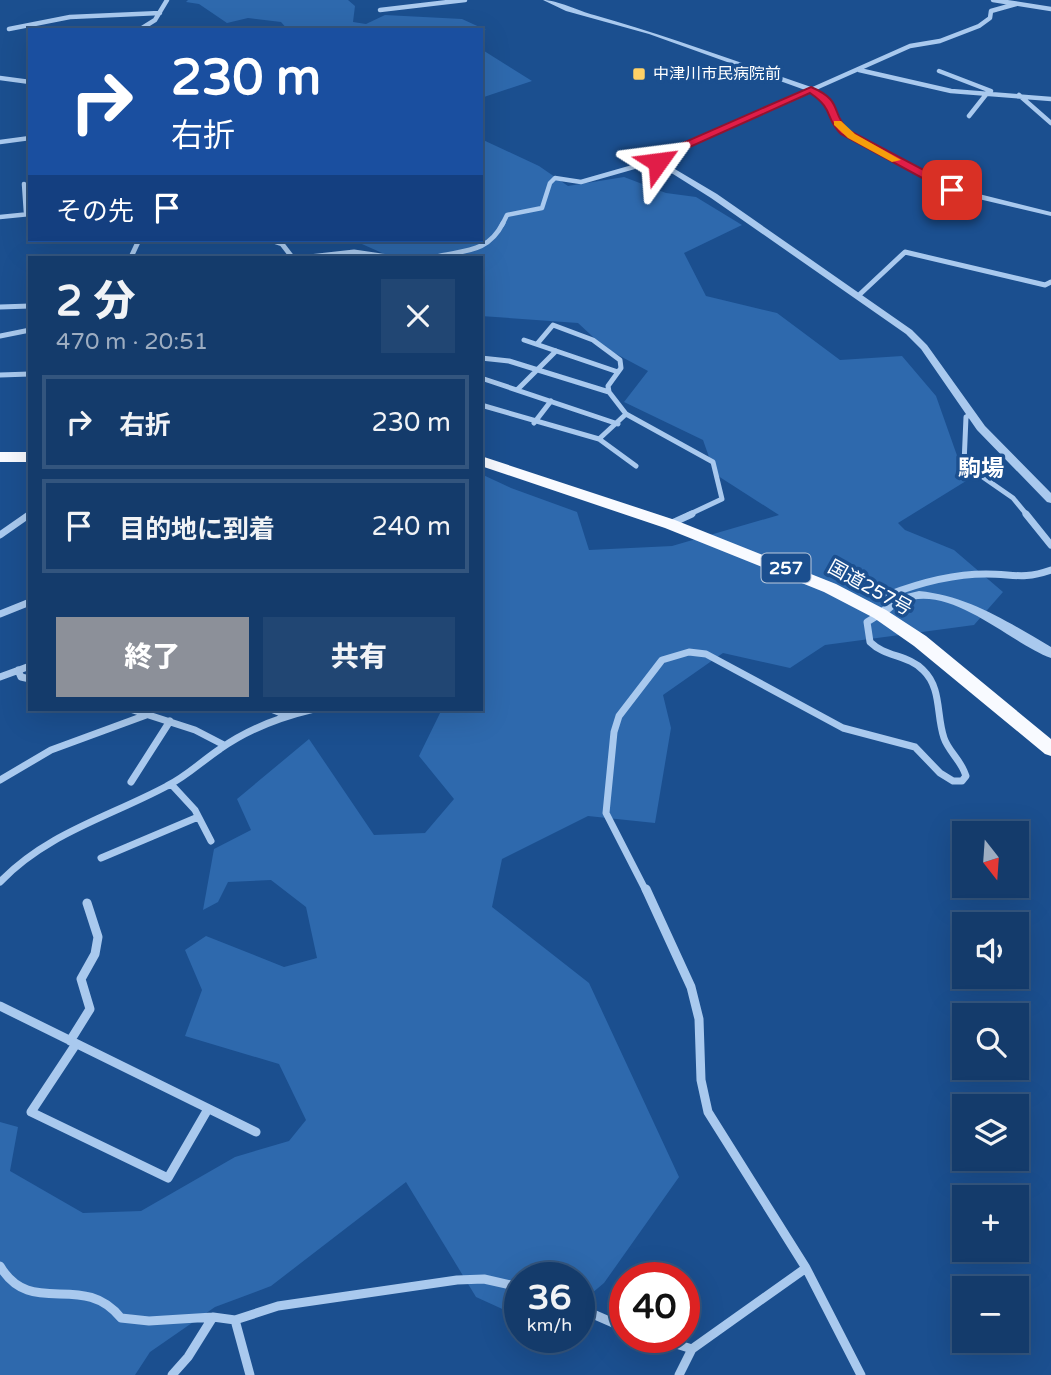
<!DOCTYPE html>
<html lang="ja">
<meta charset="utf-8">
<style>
:root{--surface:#143b6b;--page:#214673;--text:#f1f3f6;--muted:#9dadc1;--line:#33557e;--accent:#8c9099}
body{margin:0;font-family:"Varela Round","Noto Sans JP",sans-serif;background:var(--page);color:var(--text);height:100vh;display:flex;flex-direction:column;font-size:26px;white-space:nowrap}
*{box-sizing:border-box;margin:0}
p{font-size:23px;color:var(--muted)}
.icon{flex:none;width:38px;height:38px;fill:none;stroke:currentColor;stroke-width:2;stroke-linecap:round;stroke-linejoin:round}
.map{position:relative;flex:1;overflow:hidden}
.panel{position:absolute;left:28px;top:256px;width:455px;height:455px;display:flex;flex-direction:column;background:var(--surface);border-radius:0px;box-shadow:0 7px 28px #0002,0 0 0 2px var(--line)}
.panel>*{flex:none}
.banner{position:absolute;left:28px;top:28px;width:455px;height:214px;border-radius:0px;box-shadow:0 7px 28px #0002,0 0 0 2px var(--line);background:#1a4fa0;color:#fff;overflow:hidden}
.needle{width:46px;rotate:163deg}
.controls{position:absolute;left:952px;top:821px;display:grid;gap:14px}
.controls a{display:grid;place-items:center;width:77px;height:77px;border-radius:0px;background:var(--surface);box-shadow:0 7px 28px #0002,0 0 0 2px var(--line);font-size:35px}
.speed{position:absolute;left:504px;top:1262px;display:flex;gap:14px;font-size:35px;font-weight:700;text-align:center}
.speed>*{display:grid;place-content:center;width:91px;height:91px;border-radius:50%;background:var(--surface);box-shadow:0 7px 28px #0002,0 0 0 2px var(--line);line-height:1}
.speed small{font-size:18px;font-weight:400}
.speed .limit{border:10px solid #d22;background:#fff;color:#111}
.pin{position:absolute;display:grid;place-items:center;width:60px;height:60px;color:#fff;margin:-30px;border-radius:14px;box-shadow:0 4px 10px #0006}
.me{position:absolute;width:77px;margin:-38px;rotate:59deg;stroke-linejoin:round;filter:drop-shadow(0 0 5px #0008)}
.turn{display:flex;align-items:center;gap:24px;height:147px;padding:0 28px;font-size:32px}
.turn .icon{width:91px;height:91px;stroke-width:2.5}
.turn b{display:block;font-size:49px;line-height:60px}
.then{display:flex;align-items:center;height:66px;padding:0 28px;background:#0003;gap:14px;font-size:26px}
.round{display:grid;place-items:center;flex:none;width:74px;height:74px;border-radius:0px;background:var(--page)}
.summary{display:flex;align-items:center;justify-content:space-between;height:119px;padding:0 28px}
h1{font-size:42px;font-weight:800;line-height:52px}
.primary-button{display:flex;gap:14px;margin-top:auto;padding:14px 28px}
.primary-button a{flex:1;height:80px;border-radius:0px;background:var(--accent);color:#fff;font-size:28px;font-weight:800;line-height:80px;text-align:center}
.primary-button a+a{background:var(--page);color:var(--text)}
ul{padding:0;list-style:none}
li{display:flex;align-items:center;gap:21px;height:94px;margin:0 14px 10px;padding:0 14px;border:4px solid var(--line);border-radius:0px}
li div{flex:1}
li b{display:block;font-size:26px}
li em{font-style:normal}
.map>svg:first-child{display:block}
.green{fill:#2e69ad}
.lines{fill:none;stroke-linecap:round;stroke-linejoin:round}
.minor-far3{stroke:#a9c9ee;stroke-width:4.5}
.minor-far2{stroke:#a9c9ee;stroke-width:5}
.minor-far1{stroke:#a9c9ee;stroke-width:7}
.minor{stroke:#a9c9ee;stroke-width:9}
.tertiary{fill:#a9c9ee;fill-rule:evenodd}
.trunk{fill:#f8faff;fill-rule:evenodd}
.route{fill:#e11d48;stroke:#92132f;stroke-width:2}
.slow{fill:#f59e0b}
.poi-dot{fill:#ffd166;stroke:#1b4f8f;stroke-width:2.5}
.labels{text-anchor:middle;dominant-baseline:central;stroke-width:7;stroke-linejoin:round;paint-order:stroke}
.far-poi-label{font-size:16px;fill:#fff;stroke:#1b4f8f;text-anchor:start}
.shield{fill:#1b4f8f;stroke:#bbcadd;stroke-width:2}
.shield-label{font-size:18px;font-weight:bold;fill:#fff}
.street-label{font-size:19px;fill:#fff;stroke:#1b4f8f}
.quarter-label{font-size:23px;font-weight:bold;fill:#fff;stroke:#1b4f8f}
</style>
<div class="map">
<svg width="1051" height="1375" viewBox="0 0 1051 1375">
<rect width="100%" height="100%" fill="#1b4f8f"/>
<!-- green -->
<path class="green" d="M188 0H348L355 6 353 22 366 24 385 15 462 19 486 30H288L281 22 248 18 227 23 199 4 186 2Z
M481 49 532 81 481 98Z
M481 139 539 166 568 186 624 177 666 193 696 197 742 225 684 253 706 296 777 313 840 360 902 356 936 396 966 481 898 523 905 530 954 550 1003 592 974 625 825 645 790 668 723 653 663 695 671 728 655 823 588 816 502 859 492 907 589 983 679 1177 604 1283 579 1304V1278H520V1317L476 1297 406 1182 271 1286 215 1307 150 1352 135 1375H0V1122L18 1127 10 1171 83 1213 141 1211 235 1157 289 1141 306 1120 279 1064 185 1036 202 990 185 950 206 936 284 967 317 958 306 907 271 880 228 882 218 902 203 910 214 849 251 830 237 799 309 739 374 835 425 833 454 799 419 756 442 709H481V474L511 488 577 512 589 550 672 546 779 515 715 474 703 440 624 402 648 371 605 348 578 323 481 316V257H391L353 240H481Z"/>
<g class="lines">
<!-- minor-far3 -->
<path class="minor-far3" d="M993 0 1051 9
M380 10 465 0
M9 29 70 17 160 13
M139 30 155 20 167 0
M859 70 951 91 1051 99
M939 71 991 91
M0 78 30 82
M811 90 910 46 940 41 979 26 990 18 991 11 1016 4
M1019 95 1051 123
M969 116 988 92
M0 142 30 138
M24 184 26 213
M0 217 30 214
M502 225 507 215 542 208 550 183 555 178 581 182 658 160"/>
<!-- minor-far2 -->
<path class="minor-far2" d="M270 240 282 244 292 257
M139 241 211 240
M131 257 139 240
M309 257 354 252 388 257
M435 257C465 250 488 253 503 223
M858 296 905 252 1045 285 1051 282
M0 307 30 306
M0 336 30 330
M524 340 618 372
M537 344 553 325 593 340 620 360 621 368 608 386 609 392
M481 358 509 361 609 392 626 414 713 462 722 499 688 515
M0 375 30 374
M481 378 618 424
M517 390 556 351
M481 405 599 439 626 414
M972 414 966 417 964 464 1013 498 1027 515
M534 423 551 401
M599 439 636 466"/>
<!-- minor-far1 -->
<path class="minor-far1" d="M1026 514 1051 545
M670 524 692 514
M0 535 30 514
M889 604 888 595C919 583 952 574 986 574 1014 574 1022 580 1051 570
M0 614 30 602
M18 670 21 677 30 679
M0 677 30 666
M130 709 195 730 224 745
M271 709 286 715
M0 780 51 750 149 714
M131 782 170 721
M171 784 195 810 211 841
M101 858 198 817
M0 882C47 833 109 817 167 786 187 776 202 761 220 749 248 729 280 717 314 709
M646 891 606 813 614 732 619 716 662 660 689 652 706 654 843 728 915 747 940 773 953 781H962L966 776 964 771C959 759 948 750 944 738 936 715 942 688 923 670 909 655 885 657 870 642L867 622 880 614"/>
<!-- minor -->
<path class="minor" d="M646 889 691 987 699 1019 701 1080 708 1112 806 1268 861 1375
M0 1006 256 1132
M70 1041 90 1009 81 979 95 954 98 937 87 903
M76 1044 31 1112 168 1178 208 1109
M0 1266C31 1319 83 1270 121 1318L149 1321 213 1317 235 1320 278 1306 457 1280 484 1279 520 1287
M579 1308 625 1328
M235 1320 250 1375
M654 1337 692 1349
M172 1375 188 1357 213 1317
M679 1375 692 1349 806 1268"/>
<!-- tertiary -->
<path class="tertiary" d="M543 0C557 0 579 11 594 15 668 36 741 63 814 88 837 102 832 114 848 130L955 188 1051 212V216L949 192 842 134C829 119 829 103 811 93L676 153 663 162 717 194 912 330 927 345 985 426 1051 493V503L1047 502 977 430 921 349 906 334 711 198 654 162 670 149 805 90 649 34 566 11Z
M919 591C969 596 1008 622 1051 647V658C1010 643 950 582 902 603 894 607 889 615 880 618L874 614 894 597Z"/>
<!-- trunk -->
<path class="trunk" d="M0 452H30V462H0Z
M481 456 675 520 836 584 886 610 926 636 1051 739V756L1045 754 914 646 874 618 824 592 665 528 481 466Z"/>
</g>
<!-- route -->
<path class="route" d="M811 87C844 101 830 112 848 130L956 187V192H948L841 134C824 117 835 110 810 93L676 153 662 164 653 162 669 149Z"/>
<!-- slow -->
<path class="slow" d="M834 121H841L855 134 901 160 892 162 848 138 834 125Z"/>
<!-- markers -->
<rect class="poi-dot" x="632" y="67" width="14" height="14" rx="3.5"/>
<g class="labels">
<!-- far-poi labels -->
<g class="far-poi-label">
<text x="653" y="74">中津川市民病院前</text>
</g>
<!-- shield labels -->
<rect class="shield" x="761.5" y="553.5" width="49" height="29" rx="5"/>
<g class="shield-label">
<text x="786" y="568">257</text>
</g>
<!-- street labels -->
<g class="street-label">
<text transform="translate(870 588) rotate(29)">国道257号</text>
</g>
<!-- quarter labels -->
<g class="quarter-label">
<text x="981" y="469">駒場</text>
</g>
</g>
</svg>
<div class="controls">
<a><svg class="needle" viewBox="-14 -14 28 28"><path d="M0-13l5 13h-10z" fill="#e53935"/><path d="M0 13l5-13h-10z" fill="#9dadc1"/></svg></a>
<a><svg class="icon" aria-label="sound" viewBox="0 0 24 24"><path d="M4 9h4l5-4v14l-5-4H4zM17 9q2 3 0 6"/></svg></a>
<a><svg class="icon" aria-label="search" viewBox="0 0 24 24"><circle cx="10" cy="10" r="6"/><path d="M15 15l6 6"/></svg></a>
<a><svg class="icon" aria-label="layers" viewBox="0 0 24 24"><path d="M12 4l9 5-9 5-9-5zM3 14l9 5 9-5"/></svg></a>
<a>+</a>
<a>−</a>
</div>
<div class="speed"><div>36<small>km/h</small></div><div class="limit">40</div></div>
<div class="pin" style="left:952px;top:190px;background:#d93025"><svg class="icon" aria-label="arrive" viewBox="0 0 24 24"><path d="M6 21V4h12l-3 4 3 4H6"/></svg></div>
<svg class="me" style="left:658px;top:162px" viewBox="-20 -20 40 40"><path d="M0-17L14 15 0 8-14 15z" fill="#e11d48" stroke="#fff" stroke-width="4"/></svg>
<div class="banner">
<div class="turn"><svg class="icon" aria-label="right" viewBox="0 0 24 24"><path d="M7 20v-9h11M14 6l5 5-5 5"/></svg><div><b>230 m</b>右折</div></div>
<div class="then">その先<svg class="icon" aria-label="arrive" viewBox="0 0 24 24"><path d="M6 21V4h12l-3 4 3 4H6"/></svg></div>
</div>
<section class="panel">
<div class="summary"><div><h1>2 分</h1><p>470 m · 20:51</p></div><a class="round"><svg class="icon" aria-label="close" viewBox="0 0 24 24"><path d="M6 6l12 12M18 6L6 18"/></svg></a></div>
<ul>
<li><svg class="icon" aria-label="right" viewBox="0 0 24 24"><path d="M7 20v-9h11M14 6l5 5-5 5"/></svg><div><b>右折</b></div><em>230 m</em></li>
<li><svg class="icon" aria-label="arrive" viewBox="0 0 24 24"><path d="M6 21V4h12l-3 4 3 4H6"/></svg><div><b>目的地に到着</b></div><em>240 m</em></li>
</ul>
<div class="primary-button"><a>終了</a><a>共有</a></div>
</section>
</div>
